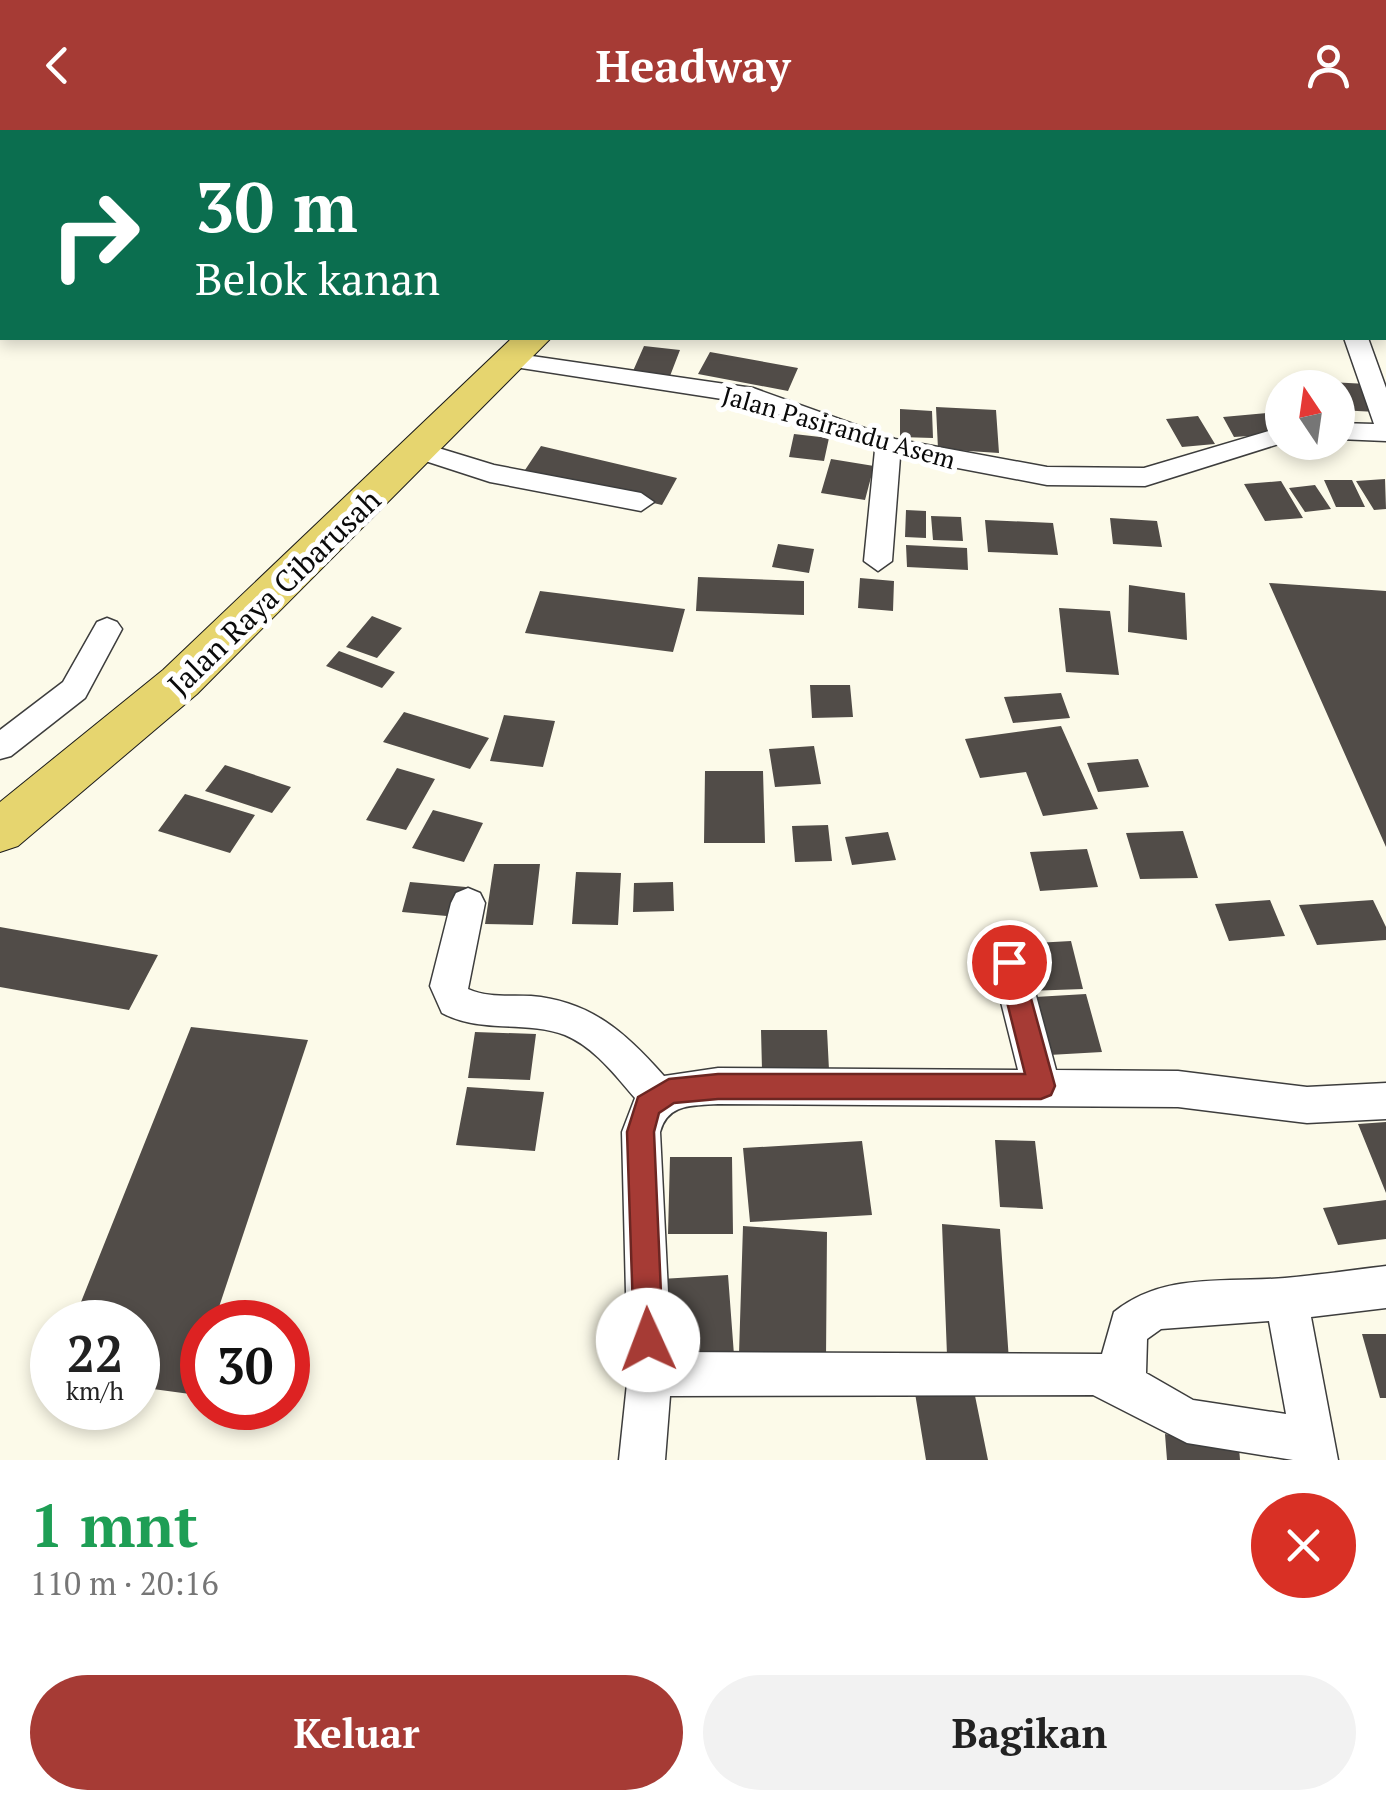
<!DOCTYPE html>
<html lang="id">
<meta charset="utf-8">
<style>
:root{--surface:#fff;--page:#f2f2f2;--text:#222;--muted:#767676;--accent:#a63b35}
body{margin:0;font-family:"PT Serif",serif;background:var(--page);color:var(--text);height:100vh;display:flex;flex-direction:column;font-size:38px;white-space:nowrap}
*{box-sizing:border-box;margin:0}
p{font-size:32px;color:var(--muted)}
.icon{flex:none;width:55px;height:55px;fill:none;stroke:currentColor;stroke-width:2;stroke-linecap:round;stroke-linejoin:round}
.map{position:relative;height:1330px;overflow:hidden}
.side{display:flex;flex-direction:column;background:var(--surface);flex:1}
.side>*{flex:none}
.top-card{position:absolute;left:0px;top:0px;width:1388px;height:210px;box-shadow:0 5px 15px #0003;background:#0b6e4f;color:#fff;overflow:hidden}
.needle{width:65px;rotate:347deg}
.tools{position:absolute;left:1265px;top:240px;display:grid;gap:20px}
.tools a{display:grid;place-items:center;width:90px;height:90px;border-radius:50%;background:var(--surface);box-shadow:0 5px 15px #0003;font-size:50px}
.speed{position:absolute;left:30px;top:1170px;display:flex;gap:20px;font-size:50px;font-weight:700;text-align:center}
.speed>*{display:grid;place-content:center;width:130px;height:130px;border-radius:50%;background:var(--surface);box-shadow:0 5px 15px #0003;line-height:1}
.speed small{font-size:25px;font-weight:400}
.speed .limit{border:15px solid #d22;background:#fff;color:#111}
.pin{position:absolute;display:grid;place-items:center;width:85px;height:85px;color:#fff;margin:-42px;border:5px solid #fff;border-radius:50%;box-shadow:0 2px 10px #0007}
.me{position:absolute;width:110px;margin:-55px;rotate:358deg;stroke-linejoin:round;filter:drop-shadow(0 0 8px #0008)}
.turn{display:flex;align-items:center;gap:35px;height:210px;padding:0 30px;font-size:45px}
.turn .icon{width:130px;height:130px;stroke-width:2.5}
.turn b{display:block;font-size:70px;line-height:85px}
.round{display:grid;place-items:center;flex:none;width:105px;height:105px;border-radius:52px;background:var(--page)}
.summary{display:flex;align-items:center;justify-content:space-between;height:170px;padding:0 30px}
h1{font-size:60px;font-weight:600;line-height:75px;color:#1e9e55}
.primary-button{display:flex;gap:20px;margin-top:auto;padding:20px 30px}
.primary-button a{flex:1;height:115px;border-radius:60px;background:var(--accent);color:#fff;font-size:40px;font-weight:600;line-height:115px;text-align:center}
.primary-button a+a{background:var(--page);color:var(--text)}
header{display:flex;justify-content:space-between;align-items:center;height:130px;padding:0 30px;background:var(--accent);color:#fff;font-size:45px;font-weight:600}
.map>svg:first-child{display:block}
.building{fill:#514c48}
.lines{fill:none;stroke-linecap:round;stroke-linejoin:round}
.street-casing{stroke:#3d3d3d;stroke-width:3}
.primary-casing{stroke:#1b1b1b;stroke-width:2}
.street{fill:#fff;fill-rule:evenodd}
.primary{fill:#e6d56f;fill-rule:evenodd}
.route{fill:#a63b35;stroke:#6c2622;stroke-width:2.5}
.labels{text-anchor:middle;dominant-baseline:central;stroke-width:10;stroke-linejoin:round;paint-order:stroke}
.far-street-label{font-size:25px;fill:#0a0a0a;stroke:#fff}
.street-label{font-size:30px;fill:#0a0a0a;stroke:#fff}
</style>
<header><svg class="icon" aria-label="back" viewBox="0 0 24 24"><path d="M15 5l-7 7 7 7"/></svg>Headway<svg class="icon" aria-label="person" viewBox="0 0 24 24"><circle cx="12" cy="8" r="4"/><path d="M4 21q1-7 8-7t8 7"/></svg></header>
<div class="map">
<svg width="1386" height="1330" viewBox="0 0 1386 1330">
<rect width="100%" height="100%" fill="#fcfae9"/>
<!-- building -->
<path class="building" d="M644 216 680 220 670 246 633 241Z
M710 222 798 238 788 261 698 244Z
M1311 251 1367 254 1377 282 1338 280V258H1313Z
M936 277 996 280 999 323 938 319Z
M900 279 932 281 933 308 900 307Z
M1267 283 1279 304 1234 307 1223 287Z
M1198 286 1215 314 1182 317 1166 289Z
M794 304 829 308 824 331 789 327Z
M541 316 677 348 662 375 523 343Z
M831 329 874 336 865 370 821 363Z
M1385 349 1386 379 1374 380 1356 351Z
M1324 350H1352L1365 377H1336Z
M1281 351 1303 388 1265 391 1244 354Z
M1315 355 1331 379 1305 382 1289 358Z
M906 380 926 381V408L905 407Z
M931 386 961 387 963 411 933 410Z
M1110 388 1157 391 1162 417 1113 414Z
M985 390 1053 393 1058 425 988 422Z
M778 414 814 419 809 443 772 437Z
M906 415 967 418 968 440 907 437Z
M698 447 804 451V485L696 481Z
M860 448 894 451 893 481 858 478Z
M1269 453 1386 461V717Z
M1129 455 1185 463 1187 510 1128 502Z
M540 461 685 479 673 522 525 503Z
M1059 478 1110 481 1119 545 1066 542Z
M372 486 402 498 377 528 346 517Z
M339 521 395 542 382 558 326 536Z
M810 555H850L853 587 812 588Z
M1061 563 1070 588 1013 593 1004 567Z
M404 582 489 608 470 639 383 612Z
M504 585 555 591 543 637 490 631Z
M1061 596 1098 679 1043 686 1026 642 980 648 965 609Z
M814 616 821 654 775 657 769 619Z
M1138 629 1149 657 1098 662 1087 633Z
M225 635 291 657 272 683 205 661Z
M397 638 435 649 406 700 366 690Z
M705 641H763L765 713H704Z
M185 664 255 685 230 723 158 701Z
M433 680 483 693 464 732 412 718Z
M828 695 832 731 795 732 792 696Z
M1183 701 1198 748 1140 749 1126 703Z
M888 702 896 730 852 735 845 707Z
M1087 719 1098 757 1040 761 1030 722Z
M494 734H540L533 795 485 794Z
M576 742 621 743 618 795 572 794Z
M410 752 466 757 458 787 402 782Z
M673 752 674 781 633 782 634 753Z
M1270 770 1285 806 1229 811 1215 774Z
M1373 770 1386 797V810L1317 815 1299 775Z
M0 797 158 825 129 880 0 857Z
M1071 811 1083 859 1027 861 1017 814Z
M1086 864 1102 922 1049 925 1035 867Z
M191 897 308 910 214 1192H202V1226L190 1264 138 1257V1192H73Z
M761 900H827L829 940H762Z
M475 902 536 904 530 950 468 948Z
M467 957 544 962 535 1021 456 1015Z
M1386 992V1063L1358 994Z
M995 1010 1035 1011 1043 1079 1000 1077Z
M862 1011 872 1085 750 1092 743 1018Z
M670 1027H732L733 1104H668Z
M1386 1070V1109L1338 1115 1323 1078Z
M942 1094 1000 1099 1009 1231 947 1225Z
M743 1096 827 1102 826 1229 739 1224Z
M728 1145 734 1225 664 1228 661 1149Z
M1362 1204H1386V1268H1380Z
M971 1246 988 1330H926L913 1251Z
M1165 1304 1239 1317 1240 1330H1167Z"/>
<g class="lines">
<defs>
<path id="street" d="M0 0H12L13 2H2L0 8Z
M1385 89H1386V103H1385Z
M1344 208H1368L1386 258V311L1338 309V293L1374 294Z
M511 223 753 258 895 309 1047 337 1144 338 1282 297 1285 312 1145 356 1047 355 900 327 892 431 878 441 864 431 875 320 748 273 502 235 499 230Z
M422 313 494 335 641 363 654 372 641 381 490 352 413 327 409 321Z
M107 488 117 492 122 499 85 568 11 626 0 629V600L63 552 97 492Z
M468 758 480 763 485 773 468 859C488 868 510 865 531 866 591 871 626 903 664 946L718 938 1018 940 991 832 996 821 1009 816 1022 821 1027 832 1056 940 1178 941 1307 957 1386 953V989L1307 993 1178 977 718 974C692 976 668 973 660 1002L671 1222 1102 1224 1114 1182C1164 1142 1225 1153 1285 1148 1319 1145 1353 1140 1386 1136V1178L1311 1187 1338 1330H1293L1187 1313 1093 1265 670 1266 665 1330H619L628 1244 622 1002 635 968C615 945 594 917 565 905 525 890 482 904 442 883L430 856 451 773 456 763ZM1269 1191 1286 1284 1193 1270 1146 1243 1147 1209 1161 1199Z"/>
<path id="primary" d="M512 208H551L197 564 18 716 0 722V672L163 540Z"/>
</defs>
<!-- street casing -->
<use href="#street" class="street-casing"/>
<!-- primary casing -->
<use href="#primary" class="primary-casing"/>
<!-- street -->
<use href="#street" class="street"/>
<!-- primary -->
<use href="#primary" class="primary"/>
</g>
<!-- route -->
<path class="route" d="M1009 821 1021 832 1055 956 1051 965 1041 969H718L674 973 659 983 654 1002 663 1210 659 1220 648 1224 638 1220 634 1210 627 1002 638 967 669 949 718 944H1025L997 832Z"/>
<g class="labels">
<!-- far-street labels -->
<g class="far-street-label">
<text transform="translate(839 297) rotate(16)">Jalan Pasirandu Asem</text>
</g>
<!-- street labels -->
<g class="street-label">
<text transform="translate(274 462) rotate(-44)">Jalan Raya Cibarusah</text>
</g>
</g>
</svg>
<div class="tools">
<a><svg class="needle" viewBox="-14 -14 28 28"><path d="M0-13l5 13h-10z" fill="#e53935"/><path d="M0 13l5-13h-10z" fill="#767676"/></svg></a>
</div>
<div class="speed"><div>22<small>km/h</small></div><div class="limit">30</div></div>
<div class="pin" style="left:1009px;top:832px;background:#d93025"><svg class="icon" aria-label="arrive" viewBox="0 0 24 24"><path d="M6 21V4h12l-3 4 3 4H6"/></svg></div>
<svg class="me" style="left:648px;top:1210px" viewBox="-20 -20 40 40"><circle r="19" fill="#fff"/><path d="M0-13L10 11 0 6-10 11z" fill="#a63b35"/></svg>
<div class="top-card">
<div class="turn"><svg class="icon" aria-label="right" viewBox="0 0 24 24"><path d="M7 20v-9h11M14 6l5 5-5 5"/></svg><div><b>30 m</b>Belok kanan</div></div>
</div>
</div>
<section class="side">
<div class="summary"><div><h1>1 mnt</h1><p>110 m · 20:16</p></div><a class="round" style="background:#d93025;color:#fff"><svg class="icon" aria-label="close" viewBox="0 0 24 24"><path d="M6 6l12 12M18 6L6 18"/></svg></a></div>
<div class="primary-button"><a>Keluar</a><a>Bagikan</a></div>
</section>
